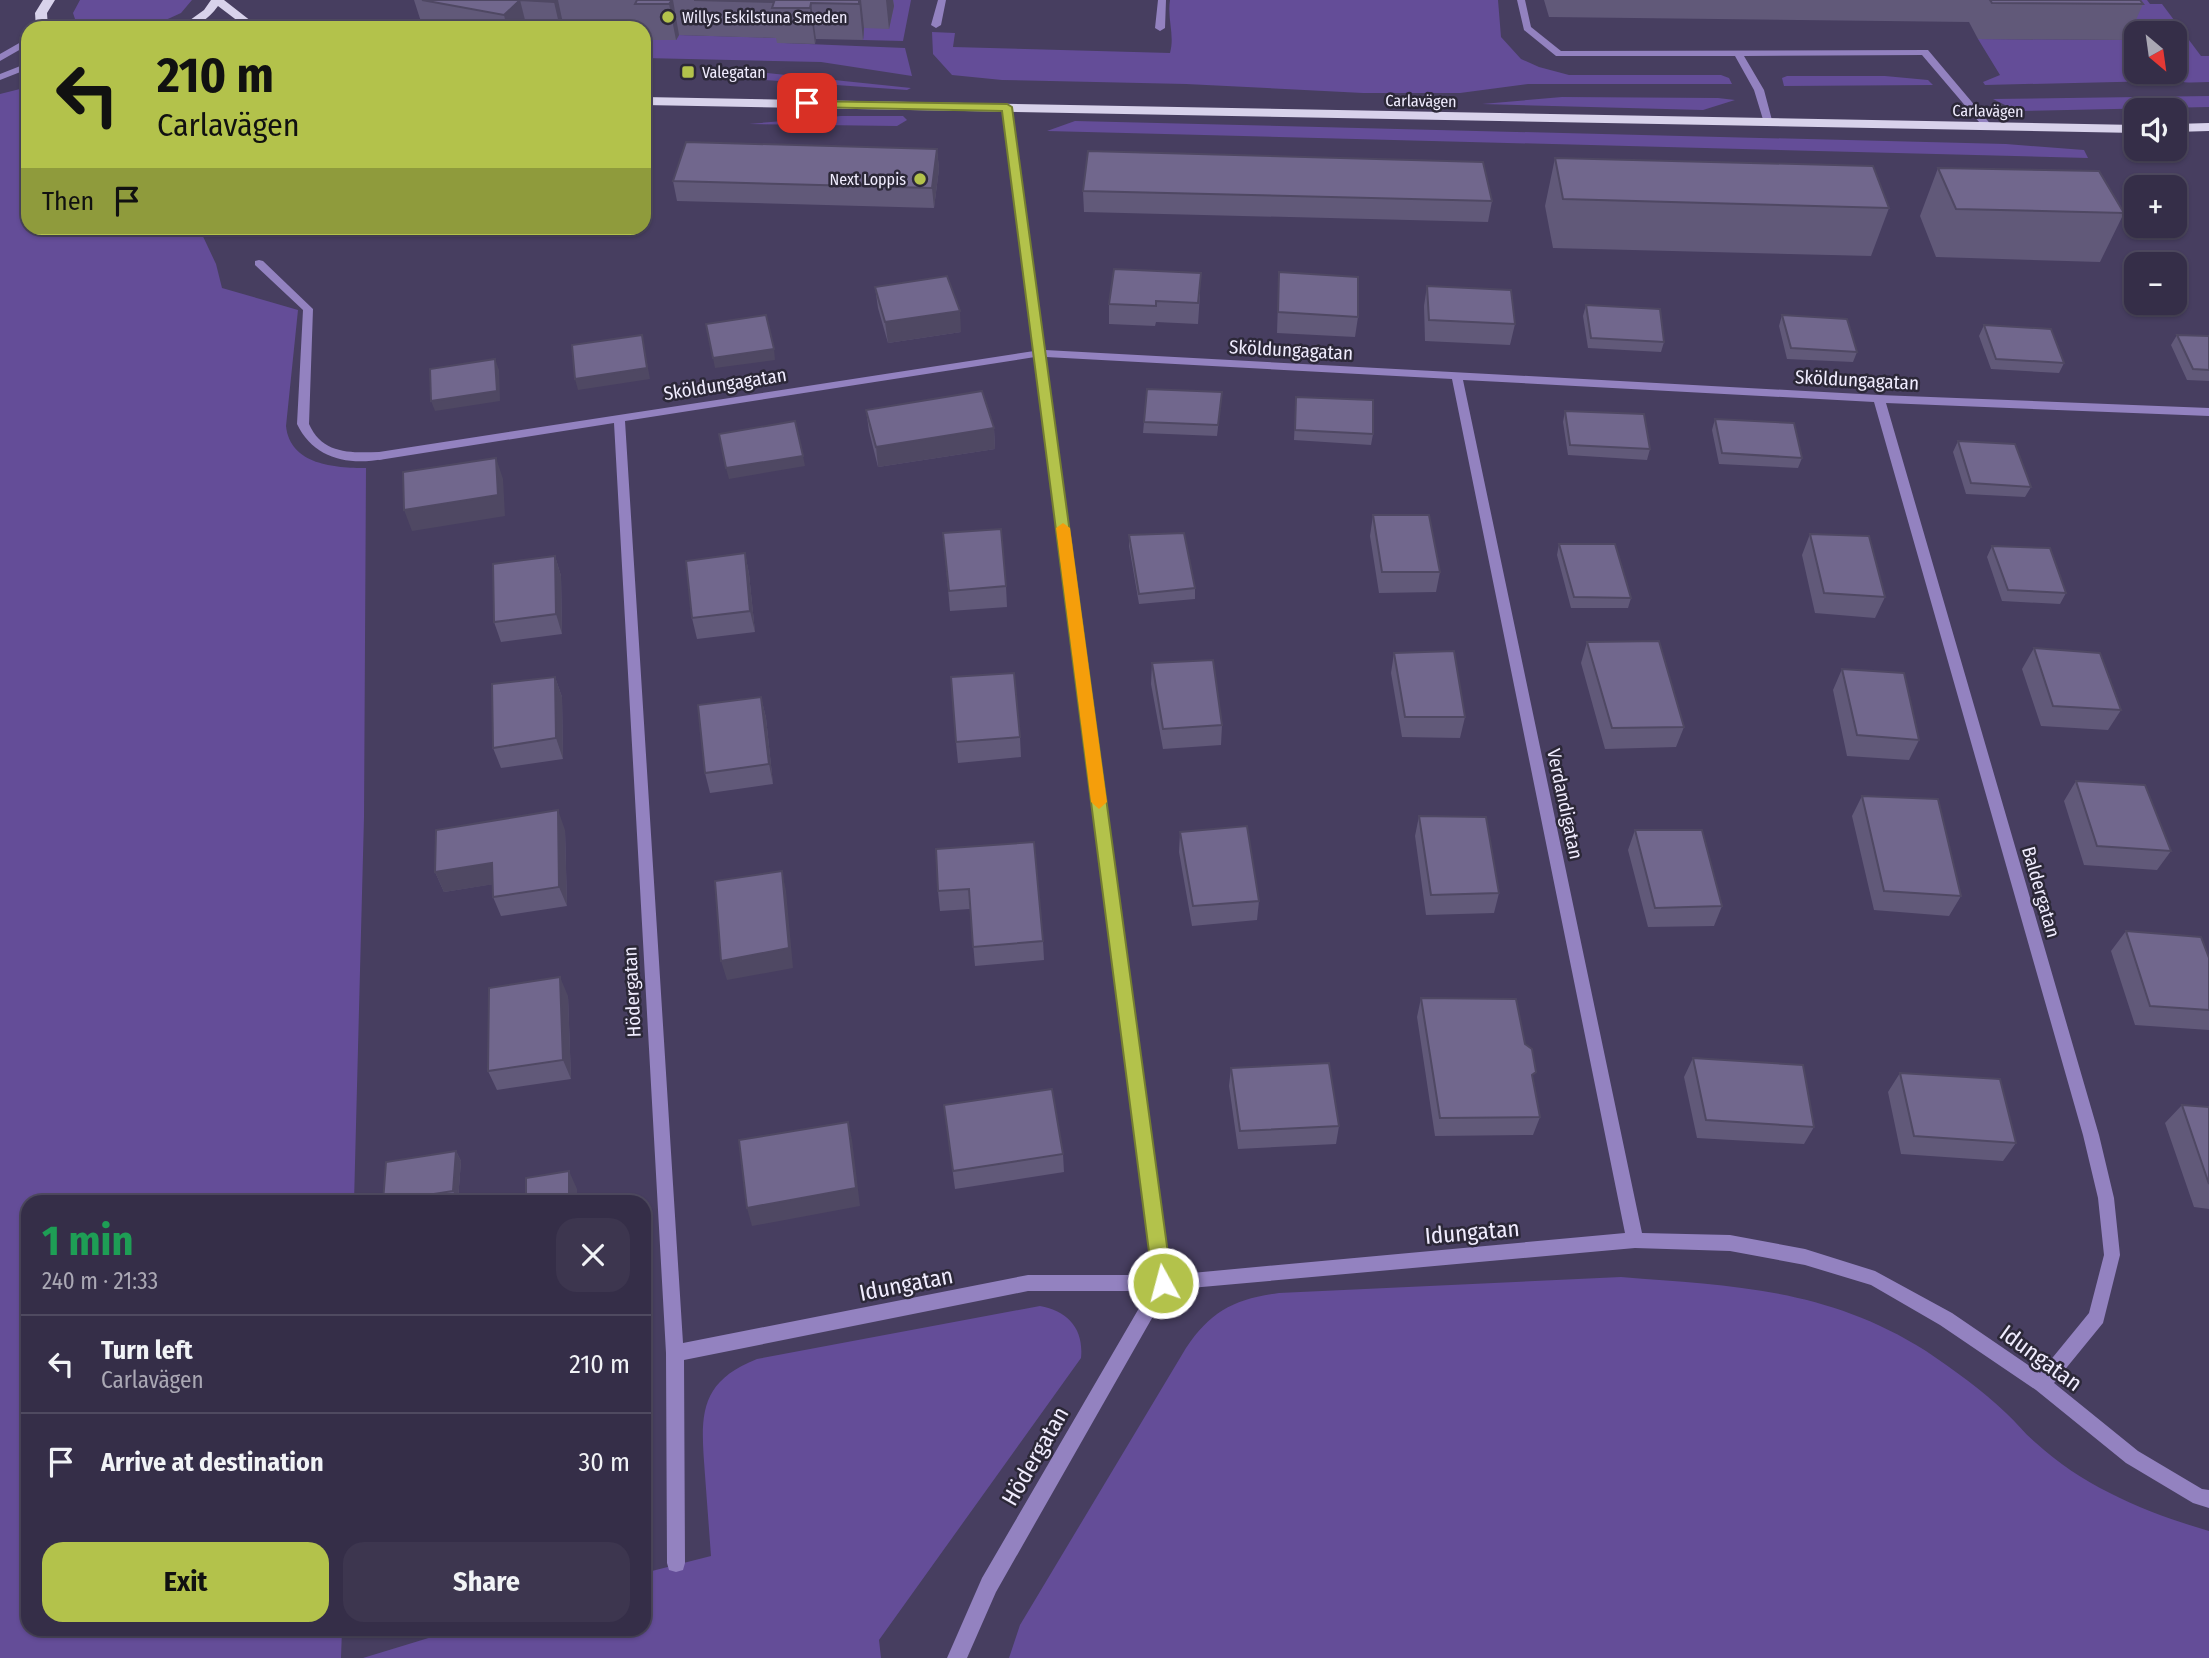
<!DOCTYPE html>
<meta charset="utf-8">
<style>
:root{--surface:#352e48;--page:#3d364f;--text:#f1f3f6;--muted:#aaa8b4;--line:#4f4a60;--accent:#b3c24b}
body{margin:0;font-family:"Fira Sans Condensed",sans-serif;background:var(--page);color:var(--text);height:100vh;display:flex;flex-direction:column;font-size:26px;white-space:nowrap}
*{box-sizing:border-box;margin:0}
p{font-size:23px;color:var(--muted)}
.icon{flex:none;width:38px;height:38px;fill:none;stroke:currentColor;stroke-width:2;stroke-linecap:round;stroke-linejoin:round}
.map{position:relative;flex:1;overflow:hidden}
.drawer{position:absolute;left:21px;top:1195px;width:630px;height:441px;display:flex;flex-direction:column;background:var(--surface);border-radius:21px;box-shadow:0 2px 5px #0004,0 0 0 2px var(--line)}
.drawer>*{flex:none}
.banner{position:absolute;left:21px;top:21px;width:630px;height:214px;border-radius:21px;box-shadow:0 2px 5px #0004,0 0 0 2px var(--line);background:#b3c24b;color:#111;overflow:hidden}
.needle{width:46px;rotate:151deg}
.tools{position:absolute;left:2124px;top:21px;display:grid;gap:14px}
.tools a{display:grid;place-items:center;width:63px;height:63px;border-radius:14px;background:var(--surface);box-shadow:0 2px 5px #0004,0 0 0 2px var(--line);font-size:35px}
.pin{position:absolute;display:grid;place-items:center;width:60px;height:60px;color:#fff;margin:-30px;border-radius:14px;box-shadow:0 4px 10px #0006}
.me{position:absolute;width:77px;margin:-38px;rotate:353deg;stroke-linejoin:round;filter:drop-shadow(0 0 5px #0008)}
.turn{display:flex;align-items:center;gap:24px;height:147px;padding:0 21px;font-size:32px}
.turn .icon{width:91px;height:91px;stroke-width:2.5}
.turn b{display:block;font-size:49px;line-height:60px}
.then{display:flex;align-items:center;height:66px;padding:0 21px;background:#0003;gap:14px;font-size:26px}
.round{display:grid;place-items:center;flex:none;width:74px;height:74px;border-radius:21px;background:var(--page)}
.overview{display:flex;align-items:center;justify-content:space-between;height:119px;padding:0 21px}
h1{font-size:42px;font-weight:700;line-height:52px;color:#1e9e55}
.action{display:flex;gap:14px;margin-top:auto;padding:14px 21px}
.action a{flex:1;height:80px;border-radius:21px;background:var(--accent);color:#111;font-size:28px;font-weight:700;line-height:80px;text-align:center}
.action a+a{background:var(--page);color:var(--text)}
ul{padding:0;list-style:none}
li{display:flex;align-items:center;gap:21px;height:98px;padding:0 21px;border-top:2px solid var(--line)}
li div{flex:1}
li b{display:block;font-size:26px}
li em{font-style:normal}
.map>svg:first-child{display:block}
.green{fill:#644d98}
.lines{fill:none;stroke-linecap:round;stroke-linejoin:round}
.service{fill:#9382c0;fill-rule:evenodd}
.minor{fill:#9382c0;fill-rule:evenodd}
.tertiary{fill:#9382c0;fill-rule:evenodd}
.primary{fill:#d8d2eb;fill-rule:evenodd}
.wall{fill:#615979}
.shaded-wall{fill:#4f4863}
.building{fill:#71678d;stroke:#4f4863;stroke-width:2}
.route{fill:#b3c24b;stroke:#747e31;stroke-width:2}
.slow{fill:#f59e0b}
.poi-dot{fill:#b3c24b;stroke:#2c2838;stroke-width:2.5}
.labels{text-anchor:middle;dominant-baseline:central;stroke-width:5;stroke-linejoin:round;paint-order:stroke}
.far-poi-label{font-size:16px;fill:#f0ecfe;stroke:#2c2838;text-anchor:start}
.far-street-label{font-size:16px;fill:#f0ecfe;stroke:#2c2838}
.street-label{font-size:19px;fill:#f0ecfe;stroke:#2c2838}
.near-street-label{font-size:23px;fill:#f0ecfe;stroke:#2c2838}
</style>
<div class="map">
<svg width="2209" height="1658" viewBox="0 0 2209 1658">
<rect width="100%" height="100%" fill="#473e60"/>
<!-- green -->
<path class="green" d="M80 0H192L181 13 148 28H87L76 22 73 13Z
M836 0H911L903 41 863 40 864 28 835 5Z
M1170 0H1498L1501 37 1521 59 1539 67 1569 75H1721L1729 78 1732 84H1528L1460 93H1363L1186 84 1002 80 952 75 933 54 932 32 955 33 953 47 1170 53C1175 35 1167 19 1170 0Z
M2122 0H2147L2150 4H2162L2201 56H2209V82C2193 82 2177 86 2167 72H2175V33H2142Z
M679 35 779 38 784 43 905 48 912 76 821 62 644 58V40H676Z
M1978 39 2127 40 2137 53V72H2151L2159 81 1985 85 1983 82 2000 75Z
M767 73 911 88 907 90 765 80Z
M1787 76H1885L1928 80 1933 85 1784 86 1782 78Z
M28 87V228H199L216 264 222 288 298 310 286 426C290 465 335 468 366 468L364 817 354 1202H28V1629H342L341 1658H0V94Z
M2209 96V107L2017 111 1993 99Z
M1562 97 1718 98 1735 100 1703 110 1482 104Z
M841 116H903L907 120 897 126 749 124Z
M1075 121 2006 144 2084 150 2088 158 1047 131Z
M1621 1277C1733 1286 1827 1288 1926 1351 1954 1370 1982 1390 2006 1413 2016 1422 2025 1434 2036 1443 2084 1487 2147 1513 2209 1531V1658H1009L1020 1625 1186 1348C1211 1311 1234 1299 1279 1293Z
M1040 1306C1068 1311 1084 1329 1081 1358L879 1640 881 1658H363L458 1629H644V1573L711 1556C709 1529 707 1502 705 1475 701 1419 696 1383 757 1359Z"/>
<g class="lines">
<!-- service -->
<path class="service" d="M938 0H946L941 25 936 28 931 25Z
M1158 0H1166L1165 28 1160 31 1155 28Z
M1517 0H1525L1531 27 1561 51 1928 50 1993 127 1985 129 1922 55 1744 56 1764 90 1773 124 1765 126 1754 90 1735 56H1556L1524 30Z
M259 260 263 261 313 309 309 424C322 454 350 453 379 452L385 456 383 459C348 466 313 458 297 424L303 310 255 265V261Z"/>
<!-- minor -->
<path class="minor" d="M1007 105 1012 108 1045 350 1879 395 2209 408V416L1886 403 2099 1135 2114 1198 2120 1255 2103 1323 2054 1383 2138 1451 2202 1489 2209 1490V1508L2193 1503 2126 1463 2036 1390 1940 1325 1871 1285 1805 1265 1730 1251 1635 1248 1168 1290 996 1592 967 1658H947L982 1578 1149 1291H1028L684 1360 685 1563 683 1570 676 1572 669 1570 667 1563 666 1353 614 423 379 460 373 456 379 452 1034 351 1002 108ZM1035 357 1154 1275H1028L683 1343 625 421ZM1046 357 1452 379 1625 1233 1170 1275ZM1463 380 1874 402 2083 1135 2098 1198 2104 1255 2089 1313 2040 1373 1952 1313 1875 1271 1805 1249 1730 1235 1642 1233Z"/>
<!-- tertiary -->
<path class="tertiary" d="M28 38V45L0 61V54Z
M28 63V69L0 80V74Z"/>
<!-- primary -->
<path class="primary" d="M43 0H55L47 13 48 28H36L35 13Z
M211 0H224L260 28H247L218 6C208 20 196 28 179 28L204 10Z
M644 97 2137 125V133L644 105Z
M2209 123V131L2175 132V124Z"/>
</g>
<!-- wall -->
<path class="wall" d="M414 0H893L894 6 889 29 864 28 863 40 816 39 815 44 777 43 776 38 679 35 676 40H644V28H423Z
M1544 0H2140L2143 4 2127 40 1978 39 1969 22 1549 17Z
M937 149 939 169 934 208 677 201 673 181Z
M1555 158 1889 208 1871 256 1553 248 1545 206Z
M1938 168 2124 213 2100 262 1936 257 1920 216Z
M1083 191 1492 201 1488 222 1084 212Z
M1279 272 1358 317 1355 337 1277 333Z
M1427 286 1515 324 1510 345 1425 341 1424 306Z
M875 287 961 332 888 343 878 308Z
M1200 294 1198 324 1156 322 1155 326 1109 324V304Z
M1586 305 1664 342 1661 352 1588 348 1583 316Z
M1782 315 1857 352 1853 362 1787 359 1779 326Z
M1984 325 2064 363 2059 373 1991 369 1979 336Z
M2177 335 2209 336V381L2187 380 2171 345Z
M1296 397 1373 434 1371 445 1294 440Z
M1221 402 1217 436 1143 433 1144 422Z
M866 410 994 428 995 449 878 467 869 431Z
M1565 411 1650 449 1647 460 1568 455 1563 422Z
M1715 419 1802 458 1798 468 1719 464 1712 430Z
M1958 441 2031 487 2025 497 1966 494 1953 452Z
M1373 515 1440 572 1436 592 1379 593 1370 536Z
M943 533 1006 586 1007 607 950 611Z
M1810 534 1885 597 1875 618 1815 613 1802 555Z
M1129 535 1195 588V599L1139 604 1129 546Z
M1559 544 1631 598 1628 608H1571L1557 555Z
M1992 546 2066 593 2060 604 2002 601 1987 557Z
M745 553 749 574 755 632 697 639 692 618Z
M555 556 561 576 562 634 501 642 494 622Z
M1587 642 1684 727 1676 747 1605 749 1581 663Z
M2034 648 2121 710 2108 730 2041 726 2022 669Z
M1394 653 1465 717 1460 738 1402 737 1391 673Z
M1152 663 1222 725 1221 745 1163 749 1151 684Z
M1842 669 1919 740 1909 760 1847 756 1833 690Z
M555 677 562 697 563 759 501 768 493 748Z
M761 697 766 718 773 784 710 793 705 773Z
M1020 737 1021 757 958 763 956 742Z
M2076 781 2171 851 2157 870 2084 865 2064 801Z
M1862 796 1961 896 1949 916 1874 910 1852 816Z
M1419 816 1499 893 1494 913 1426 915 1415 836Z
M565 830 567 906 501 916 493 897V884L444 892 435 872Z
M1635 830 1722 906 1714 926 1648 927 1628 850Z
M1180 832 1259 901 1257 920 1192 926 1179 852Z
M936 849 1043 941 1044 960 975 966 970 909 940 911 938 891Z
M2126 931 2209 958V1030L2135 1025 2111 951Z
M568 996 571 1079 497 1090 488 1071Z
M1421 998 1533 1082 1540 1117 1533 1135 1435 1136 1417 1017Z
M1693 1058 1814 1127 1804 1144 1697 1138 1684 1077Z
M1231 1068 1339 1126 1336 1144 1238 1149 1229 1086Z
M1900 1073 2016 1143 2003 1161 1901 1154 1888 1092Z
M944 1105 1063 1154 1064 1172 955 1189Z
M2182 1105 2209 1107V1209L2194 1207 2165 1123Z
M456 1151 461 1161 458 1200 443 1202H383Z"/>
<!-- shaded-wall -->
<path class="shaded-wall" d="M520 0 527 28H507L504 15Z
M555 0H558L564 28H560L554 2Z
M673 0 679 35 676 40 669 4Z
M859 0H861L864 28 863 40Z
M886 0H893L894 6 889 29Z
M811 3 816 39 815 44 810 8Z
M937 149 939 169 934 208 932 188Z
M960 311 961 332 888 343 885 322Z
M642 335 650 379 578 390 575 379Z
M774 349 775 360 715 368 713 358Z
M495 359 499 370 500 401 435 411 431 401Z
M994 428 995 449 878 467 876 447Z
M803 456 805 466 729 479 726 468Z
M496 458 503 479 505 516 412 531 404 510Z
M745 553 749 574 755 632 750 611Z
M555 556 561 576 562 634 556 614Z
M555 677 562 697 563 759 556 738Z
M761 697 766 718 773 784 769 764Z
M558 810 565 830 567 906 559 887Z
M492 863 501 883 444 892 435 872Z
M782 871 786 891 793 968 727 980 721 961Z
M560 977 568 996 571 1079 563 1060Z
M848 1122 852 1140 860 1206 752 1226 747 1208Z
M456 1151 461 1161 458 1200 453 1191Z
M569 1171 577 1189V1202H569Z"/>
<!-- building -->
<path class="building" d="M422 0H555L554 2 520 0 504 15Z
M637 0H672L669 4H635Z
M694 0H859V4L811 3 810 8H772L774 2Z
M1990 0H2140L2143 4 1992 3Z
M686 142 937 149 932 188 673 181Z
M1088 151 1483 162 1492 201 1083 191Z
M1555 158 1873 166 1889 208 1563 199Z
M1938 168 2099 171 2124 213 1956 209Z
M1114 269 1201 273 1198 303 1156 301V306L1109 304Z
M1279 272 1358 277V317L1278 312Z
M947 276 960 311 885 322 875 287Z
M1427 286 1511 290 1515 324 1429 320Z
M1586 305 1660 309 1664 342 1591 338Z
M766 315 774 349 713 358 706 324Z
M1782 315 1847 319 1857 352 1791 348Z
M1984 325 2051 329 2064 363 1996 359Z
M642 335 647 368 575 379 572 345Z
M2177 335 2209 336V370L2193 369Z
M495 359 497 391 431 401 430 369Z
M1147 389 1222 392 1218 425 1144 422Z
M982 391 994 428 876 447 866 410Z
M1296 397 1373 400V434L1295 430Z
M1565 411 1644 414 1650 449 1570 445Z
M1715 419 1794 423 1802 458 1722 453Z
M795 421 803 456 726 468 719 434Z
M1958 441 2015 444 2031 487 1971 483Z
M496 458 498 495 404 510 403 472Z
M1373 515H1429L1440 572H1382Z
M1001 529 1006 586 949 591 943 533Z
M1184 533 1195 588 1139 594 1129 535Z
M1810 534 1869 536 1885 597 1824 593Z
M1559 544H1615L1631 598 1574 597Z
M1992 546 2050 548 2066 593 2008 590Z
M745 553 750 611 692 618 686 561Z
M555 556 556 614 494 622 493 564Z
M1659 641 1684 727 1612 728 1587 642Z
M2034 648 2100 653 2121 710 2053 706Z
M1454 651 1465 717H1405L1394 653Z
M1213 660 1222 725 1163 729 1152 663Z
M1842 669 1904 673 1919 740 1857 735Z
M1014 673 1020 737 956 742 951 677Z
M555 677 556 738 493 748 492 684Z
M761 697 769 764 705 773 698 705Z
M2076 781 2145 785 2171 851 2097 846Z
M1862 796 1938 799 1961 896 1884 891Z
M558 810 559 887 493 897 492 863 435 872 436 830Z
M1419 816 1486 817 1499 893 1431 895Z
M1247 826 1259 901 1193 906 1180 832Z
M1635 830H1702L1722 906 1655 908Z
M1034 842 1043 941 973 947 969 889 938 891 936 849Z
M782 871 789 948 721 961 715 881Z
M2126 931 2201 937 2209 958V1010L2150 1006Z
M560 977 563 1060 488 1071 489 988Z
M1421 998 1516 999 1525 1044 1532 1049 1536 1072 1532 1075 1540 1117 1440 1118Z
M1693 1058 1803 1065 1814 1127 1706 1120Z
M1329 1063 1339 1126 1240 1131 1231 1068Z
M1900 1073 2000 1079 2016 1143 1914 1136Z
M1052 1089 1063 1154 953 1171 944 1105Z
M2182 1105 2209 1107V1184Z
M848 1122 856 1188 747 1208 739 1140Z
M456 1151 453 1191 383 1202 386 1162Z
M569 1171V1202H490V1200L526 1194V1178Z"/>
<!-- route -->
<path class="route" d="M803 101 1007 104 1012 107 1172 1283 1169 1289 1163 1292 1156 1289 1153 1283 1002 111 807 107 803 106Z"/>
<!-- slow -->
<path class="slow" d="M1063 523 1070 528 1107 802 1099 809 1091 802 1056 528Z"/>
<!-- markers -->
<g class="poi-dot">
<circle cx="668" cy="17" r="7"/>
<rect x="681" y="65" width="14" height="14" rx="3.5"/>
<circle cx="920" cy="179" r="7"/>
</g>
<g class="labels">
<!-- far-poi labels -->
<g class="far-poi-label">
<text x="682" y="17">Willys Eskilstuna Smeden</text>
<text x="702" y="72">Valegatan</text>
<text x="906" y="179" text-anchor="end">Next Loppis</text>
</g>
<!-- far-street labels -->
<g class="far-street-label">
<text transform="translate(1421 101) rotate(1)">Carlavägen</text>
<text transform="translate(1988 111) rotate(1)">Carlavägen</text>
</g>
<!-- street labels -->
<g class="street-label">
<text transform="translate(1291 350) rotate(3)">Sköldungagatan</text>
<text transform="translate(1857 380) rotate(3)">Sköldungagatan</text>
<text transform="translate(725 384) rotate(-9)">Sköldungagatan</text>
<text transform="translate(1565 804) rotate(78)">Verdandigatan</text>
<text transform="translate(2041 892) rotate(74)">Baldergatan</text>
<text transform="translate(632 992) rotate(-93)">Hödergatan</text>
</g>
<!-- near-street labels -->
<g class="near-street-label">
<text transform="translate(1472 1232) rotate(-5)">Idungatan</text>
<text transform="translate(906 1284) rotate(-11)">Idungatan</text>
<text transform="translate(2041 1358) rotate(36)">Idungatan</text>
<text transform="translate(1035 1456) rotate(-60)">Hödergatan</text>
</g>
</g>
</svg>
<div class="tools">
<a><svg class="needle" viewBox="-14 -14 28 28"><path d="M0-13l5 13h-10z" fill="#e53935"/><path d="M0 13l5-13h-10z" fill="#aaa8b4"/></svg></a>
<a><svg class="icon" aria-label="sound" viewBox="0 0 24 24"><path d="M4 9h4l5-4v14l-5-4H4zM17 9q2 3 0 6"/></svg></a>
<a>+</a>
<a>−</a>
</div>
<div class="pin" style="left:807px;top:103px;background:#d93025"><svg class="icon" aria-label="arrive" viewBox="0 0 24 24"><path d="M6 21V4h12l-3 4 3 4H6"/></svg></div>
<svg class="me" style="left:1163px;top:1283px" viewBox="-20 -20 40 40"><circle r="17" fill="#b3c24b" stroke="#fff" stroke-width="3"/><path d="M0-11L8 9 0 5-8 9z" fill="#fff"/></svg>
<div class="banner">
<div class="turn"><svg class="icon" aria-label="left" viewBox="0 0 24 24"><path d="M17 20v-9H6M10 6l-5 5 5 5"/></svg><div><b>210 m</b>Carlavägen</div></div>
<div class="then">Then<svg class="icon" aria-label="arrive" viewBox="0 0 24 24"><path d="M6 21V4h12l-3 4 3 4H6"/></svg></div>
</div>
<section class="drawer">
<div class="overview"><div><h1>1 min</h1><p>240 m · 21:33</p></div><a class="round"><svg class="icon" aria-label="close" viewBox="0 0 24 24"><path d="M6 6l12 12M18 6L6 18"/></svg></a></div>
<ul>
<li><svg class="icon" aria-label="left" viewBox="0 0 24 24"><path d="M17 20v-9H6M10 6l-5 5 5 5"/></svg><div><b>Turn left</b><p>Carlavägen</p></div><em>210 m</em></li>
<li><svg class="icon" aria-label="arrive" viewBox="0 0 24 24"><path d="M6 21V4h12l-3 4 3 4H6"/></svg><div><b>Arrive at destination</b></div><em>30 m</em></li>
</ul>
<div class="action"><a>Exit</a><a>Share</a></div>
</section>
</div>
